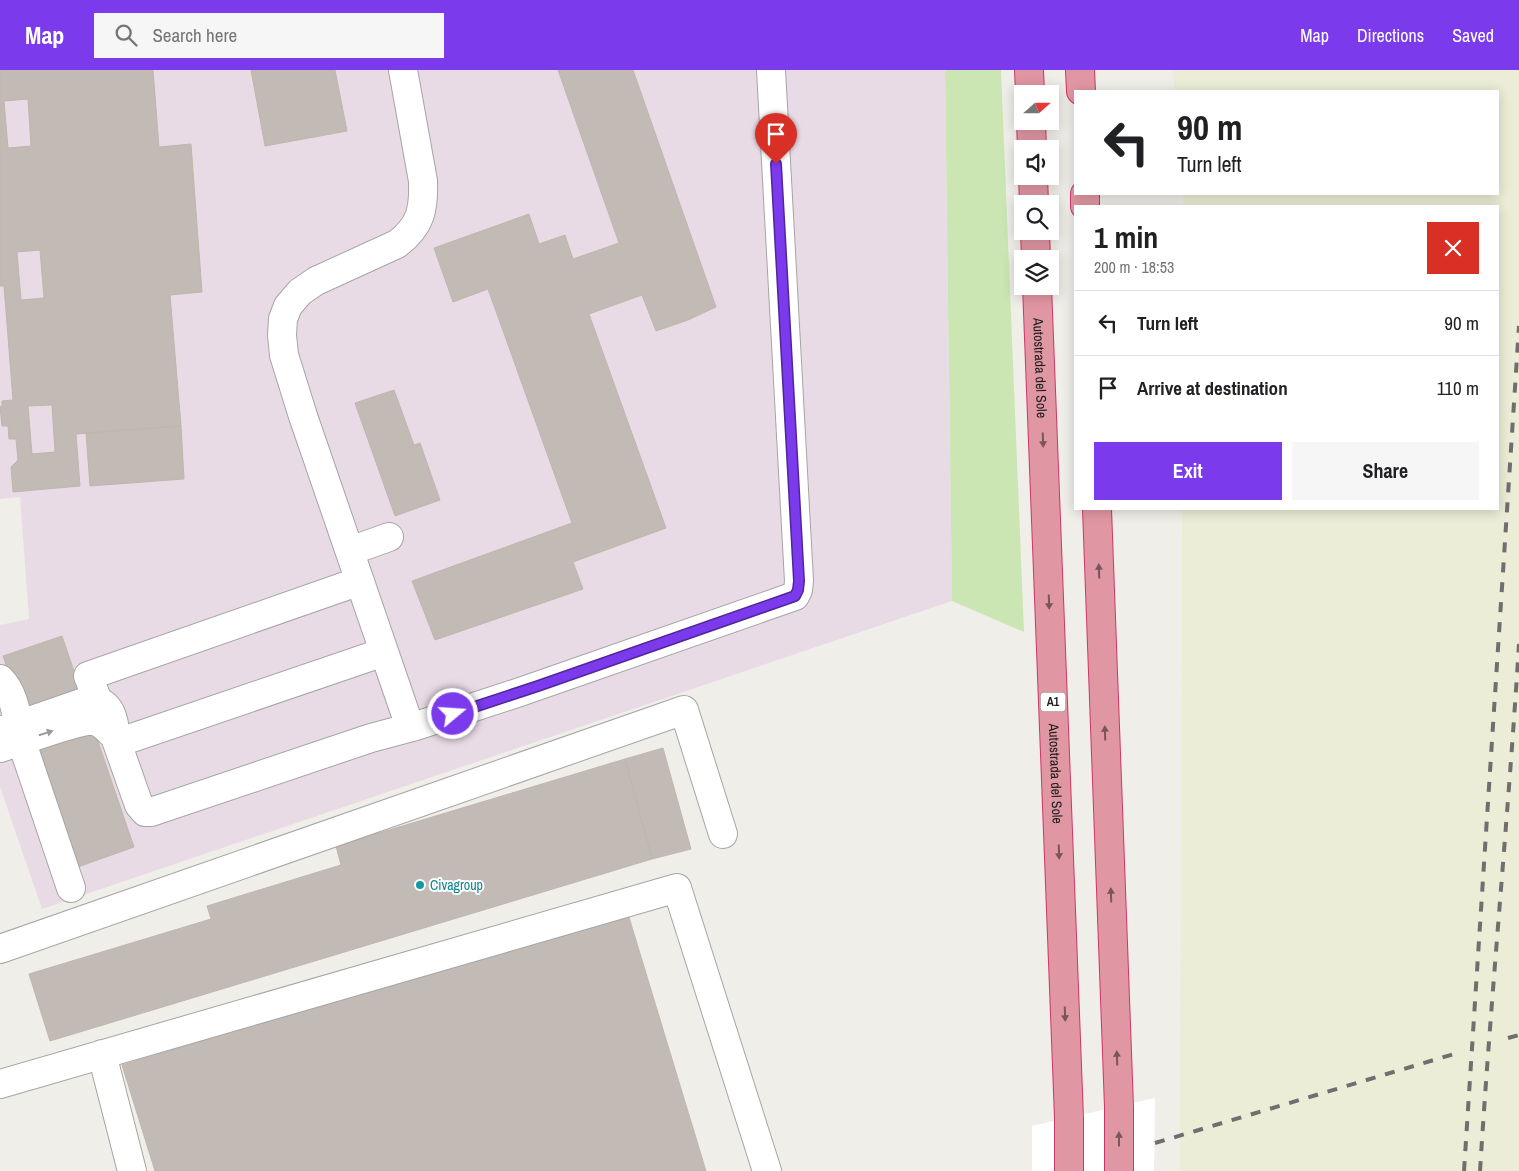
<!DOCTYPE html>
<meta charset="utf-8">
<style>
:root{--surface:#fff;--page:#f6f6f6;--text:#202124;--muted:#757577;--line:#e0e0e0;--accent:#7c3aed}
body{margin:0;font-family:"Archivo Narrow",sans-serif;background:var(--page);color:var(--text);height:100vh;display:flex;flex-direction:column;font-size:19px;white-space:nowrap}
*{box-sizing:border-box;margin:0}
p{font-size:16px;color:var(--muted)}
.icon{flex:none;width:28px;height:28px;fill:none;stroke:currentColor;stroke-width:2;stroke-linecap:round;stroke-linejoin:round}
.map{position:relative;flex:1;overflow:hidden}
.side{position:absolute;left:1074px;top:135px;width:425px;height:305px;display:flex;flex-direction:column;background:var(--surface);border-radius:0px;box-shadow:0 2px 12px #0003}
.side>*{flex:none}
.hud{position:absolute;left:1074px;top:20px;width:425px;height:105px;border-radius:0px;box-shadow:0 2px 12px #0003;background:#fff;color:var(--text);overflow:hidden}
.needle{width:32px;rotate:69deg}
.controls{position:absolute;left:1014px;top:15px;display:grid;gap:10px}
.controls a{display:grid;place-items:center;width:45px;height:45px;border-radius:0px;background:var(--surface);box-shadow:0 2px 12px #0003;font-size:25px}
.pin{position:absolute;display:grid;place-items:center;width:42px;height:42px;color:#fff;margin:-51px -21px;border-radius:50% 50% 50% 0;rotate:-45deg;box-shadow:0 0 5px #0007}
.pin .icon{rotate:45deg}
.me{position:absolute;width:55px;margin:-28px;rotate:72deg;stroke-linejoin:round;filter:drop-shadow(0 0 4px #0008)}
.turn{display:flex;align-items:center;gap:18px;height:105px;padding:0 20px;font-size:22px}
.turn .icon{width:65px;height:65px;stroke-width:2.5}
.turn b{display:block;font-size:35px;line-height:42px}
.round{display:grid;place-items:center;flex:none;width:52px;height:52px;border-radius:0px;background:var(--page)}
.summary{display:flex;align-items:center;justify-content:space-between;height:85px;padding:0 20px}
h1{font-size:30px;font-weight:800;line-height:38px}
.button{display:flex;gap:10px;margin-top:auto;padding:10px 20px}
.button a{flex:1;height:58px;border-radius:0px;background:var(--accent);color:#fff;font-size:20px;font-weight:800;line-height:58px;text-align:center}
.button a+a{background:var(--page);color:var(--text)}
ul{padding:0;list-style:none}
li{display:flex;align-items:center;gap:15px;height:65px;padding:0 20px;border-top:1px solid var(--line)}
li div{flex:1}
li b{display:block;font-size:19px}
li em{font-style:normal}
header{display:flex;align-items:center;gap:30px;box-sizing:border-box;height:70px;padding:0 25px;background:var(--accent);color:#fff}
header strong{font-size:24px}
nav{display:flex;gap:28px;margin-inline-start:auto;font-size:18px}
.search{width:350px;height:45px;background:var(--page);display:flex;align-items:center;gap:12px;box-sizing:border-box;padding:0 18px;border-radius:0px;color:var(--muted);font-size:19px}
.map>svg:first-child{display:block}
.industrial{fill:#e9dbe6}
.farmland{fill:#ebedd6}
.grass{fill:#cbe6b3}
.pier{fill:#fff}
.building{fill:#c1bab5;stroke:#c1b6ac;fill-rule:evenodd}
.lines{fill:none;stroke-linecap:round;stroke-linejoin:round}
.minor-casing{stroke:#a5a5a5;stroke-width:30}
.highway-casing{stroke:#cd3767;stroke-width:30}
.minor{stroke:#fff;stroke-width:28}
.highway{stroke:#e197a3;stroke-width:28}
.rail{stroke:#6f6f6f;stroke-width:4;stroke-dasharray:10 10;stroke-linecap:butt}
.highway-bridge-casing{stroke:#cd3767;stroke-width:30;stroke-linecap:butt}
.highway-bridge{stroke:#e197a3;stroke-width:28}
.oneway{fill:#77565c}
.oneway2{fill:#9b9b9b}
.route-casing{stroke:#51269a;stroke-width:12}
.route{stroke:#7c3aed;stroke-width:9}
.culture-dot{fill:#0f9aa8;stroke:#fff;stroke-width:2}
.labels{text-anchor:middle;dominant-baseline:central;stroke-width:4;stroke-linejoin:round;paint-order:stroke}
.shield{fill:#fff;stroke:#646464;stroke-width:1}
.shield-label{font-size:12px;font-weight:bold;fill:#212121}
.street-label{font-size:14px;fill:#212121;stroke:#fff}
.culture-label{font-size:14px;fill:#0d838f;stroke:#fff;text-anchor:start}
</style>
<header>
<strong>Map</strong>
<div class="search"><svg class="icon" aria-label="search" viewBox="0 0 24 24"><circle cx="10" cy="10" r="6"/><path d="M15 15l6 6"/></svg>Search here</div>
<nav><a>Map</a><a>Directions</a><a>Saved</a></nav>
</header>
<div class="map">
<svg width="1519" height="1101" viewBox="0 0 1519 1101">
<rect width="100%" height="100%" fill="#f0eee8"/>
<!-- industrial -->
<path class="industrial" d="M0 0H945L952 531 42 839 0 717V555L29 549 20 427 0 429Z"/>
<!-- farmland -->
<path class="farmland" d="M1172 0H1519V1101H1180L1182 439H1498V136H1183V124H1498V21H1175Z"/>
<!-- grass -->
<path class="grass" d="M945 0H1001L1024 562 952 531Z"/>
<!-- pier -->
<path class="pier" d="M1155 1028 1154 1101H1032V1056Z"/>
<!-- building -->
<path class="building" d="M0 0H153L159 77 191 74 202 222 170 225 181 356 76 364 80 416 13 422 11 397 18 390 16 369H9L8 356H2L0 337 2 336V331L13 330 4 216H0ZM28 29 31 76 8 78 4 31ZM40 180 44 228 21 230 17 182ZM52 335 55 382 32 384 28 336Z
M251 0H335L347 61 265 76Z
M558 0H633L716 237 688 250 656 261 642 225 589 244 666 458 573 492 583 519 435 570 412 511 572 453 488 219 453 232 434 178 529 144 539 174 565 165 573 189 619 173Z
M394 320 414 375 420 373 440 430 395 446 355 333Z
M181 356 184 409 90 416 86 363Z
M62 566 134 777 75 798 3 586Z
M663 678 691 779 652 789 625 689Z
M625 689 652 789 50 971 29 904 211 849 207 836 341 795 336 776Z
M628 844 706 1101H155L122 995Z"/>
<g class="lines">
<defs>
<path id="minor" d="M403 0 423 111C424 139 421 156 397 174L316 211 300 222 288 236 283 249 282 265 284 285 303 346 410 657
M350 481 389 467
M0 609C11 620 18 640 16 655L71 818
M98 631 88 606 360 511
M0 661 90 630C111 631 115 650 115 667 109 661 103 653 94 651 80 649 17 673 0 678
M115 667 139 735 145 742H151L371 668 416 656 520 622 795 526 798 520 799 511 771 0
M117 673 384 582
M0 879 684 640 723 764
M102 984 132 1101
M0 1014 677 818 767 1101"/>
<g id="highway">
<path d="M1029 0 1030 24"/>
<path d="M1080 0 1081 21"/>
<path d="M1031 51 1032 79"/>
<path d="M1033 106 1034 134"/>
<path d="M1085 124V136"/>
<path d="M1035 161 1036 189"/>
<path id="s1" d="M1037 216 1069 1048"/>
<path d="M1097 439 1119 1037"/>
</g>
</defs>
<!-- minor casing -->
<use href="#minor" class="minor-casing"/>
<!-- highway casing -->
<use href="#highway" class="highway-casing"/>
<!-- minor -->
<use href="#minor" class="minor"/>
<!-- highway -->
<use href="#highway" class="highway"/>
<!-- rail -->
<path class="rail" d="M1508 968 1519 965
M1155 1073 1454 984
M1464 1101 1519 256
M1480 1101C1491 925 1508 750 1519 574"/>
<defs>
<path id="highway-bridge" d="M1069 1101V1048
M1119 1101V1037"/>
</defs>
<!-- highway-bridge casing -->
<use href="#highway-bridge" class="highway-bridge-casing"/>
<!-- highway-bridge -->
<use href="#highway-bridge" class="highway-bridge"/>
</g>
<!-- one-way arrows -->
<defs><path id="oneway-solid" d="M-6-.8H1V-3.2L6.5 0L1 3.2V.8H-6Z" transform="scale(1.25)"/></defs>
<g class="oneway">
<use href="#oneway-solid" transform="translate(1043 370) rotate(88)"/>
<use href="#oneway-solid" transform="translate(1099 501) rotate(-92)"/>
<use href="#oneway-solid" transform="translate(1049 532) rotate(88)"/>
<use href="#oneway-solid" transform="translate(1105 663) rotate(-92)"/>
<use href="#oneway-solid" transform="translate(1059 782) rotate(88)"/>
<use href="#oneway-solid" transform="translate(1111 825) rotate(-92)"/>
<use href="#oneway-solid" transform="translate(1065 944) rotate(88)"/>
<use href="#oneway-solid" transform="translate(1117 988) rotate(-92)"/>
<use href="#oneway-solid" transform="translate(1119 1069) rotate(-90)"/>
</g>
<use class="oneway2" href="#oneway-solid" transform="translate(46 663) rotate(-18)"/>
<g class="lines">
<defs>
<path id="route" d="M453 644 538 616 795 526 798 520 799 511 776 94"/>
</defs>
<!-- route casing -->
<use href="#route" class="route-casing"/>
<!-- route -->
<use href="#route" class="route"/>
</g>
<!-- markers -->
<circle class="culture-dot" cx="420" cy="815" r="5"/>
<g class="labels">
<!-- shield labels -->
<rect class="shield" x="1040.5" y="622.5" width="25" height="19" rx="4"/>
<g class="shield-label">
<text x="1053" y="632">A1</text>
</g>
<!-- street labels -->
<g class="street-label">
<text stroke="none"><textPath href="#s1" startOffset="82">Autostrada del Sole</textPath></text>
<text stroke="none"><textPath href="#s1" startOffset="488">Autostrada del Sole</textPath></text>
</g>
<!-- culture labels -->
<g class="culture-label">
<text x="430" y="815">Civagroup</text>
</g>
</g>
</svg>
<div class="controls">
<a><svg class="needle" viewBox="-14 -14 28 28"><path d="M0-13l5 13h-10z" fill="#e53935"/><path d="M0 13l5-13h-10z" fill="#757577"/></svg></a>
<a><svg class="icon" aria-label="sound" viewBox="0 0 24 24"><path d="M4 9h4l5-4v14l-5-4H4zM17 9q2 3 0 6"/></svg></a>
<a><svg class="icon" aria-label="search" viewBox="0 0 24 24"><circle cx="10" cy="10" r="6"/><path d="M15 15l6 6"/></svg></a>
<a><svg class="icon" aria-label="layers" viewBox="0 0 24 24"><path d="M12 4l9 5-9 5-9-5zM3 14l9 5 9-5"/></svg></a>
</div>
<div class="pin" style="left:776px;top:94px;background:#d93025"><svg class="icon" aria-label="arrive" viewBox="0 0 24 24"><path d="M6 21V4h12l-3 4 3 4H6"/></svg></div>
<svg class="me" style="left:453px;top:644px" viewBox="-20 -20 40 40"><circle r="17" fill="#7c3aed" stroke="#fff" stroke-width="3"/><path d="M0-11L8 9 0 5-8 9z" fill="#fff"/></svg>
<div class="hud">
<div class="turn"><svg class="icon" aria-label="left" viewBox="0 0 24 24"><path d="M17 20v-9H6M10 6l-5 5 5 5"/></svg><div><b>90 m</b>Turn left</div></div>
</div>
<section class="side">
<div class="summary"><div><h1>1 min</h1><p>200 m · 18:53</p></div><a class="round" style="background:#d93025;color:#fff"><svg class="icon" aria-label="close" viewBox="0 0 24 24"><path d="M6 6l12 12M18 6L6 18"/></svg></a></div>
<ul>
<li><svg class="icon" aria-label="left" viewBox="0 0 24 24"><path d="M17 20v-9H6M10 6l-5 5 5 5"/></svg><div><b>Turn left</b></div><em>90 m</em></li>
<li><svg class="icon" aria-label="arrive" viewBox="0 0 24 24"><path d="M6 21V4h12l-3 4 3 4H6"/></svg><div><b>Arrive at destination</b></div><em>110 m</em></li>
</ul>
<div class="button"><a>Exit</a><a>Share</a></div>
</section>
</div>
